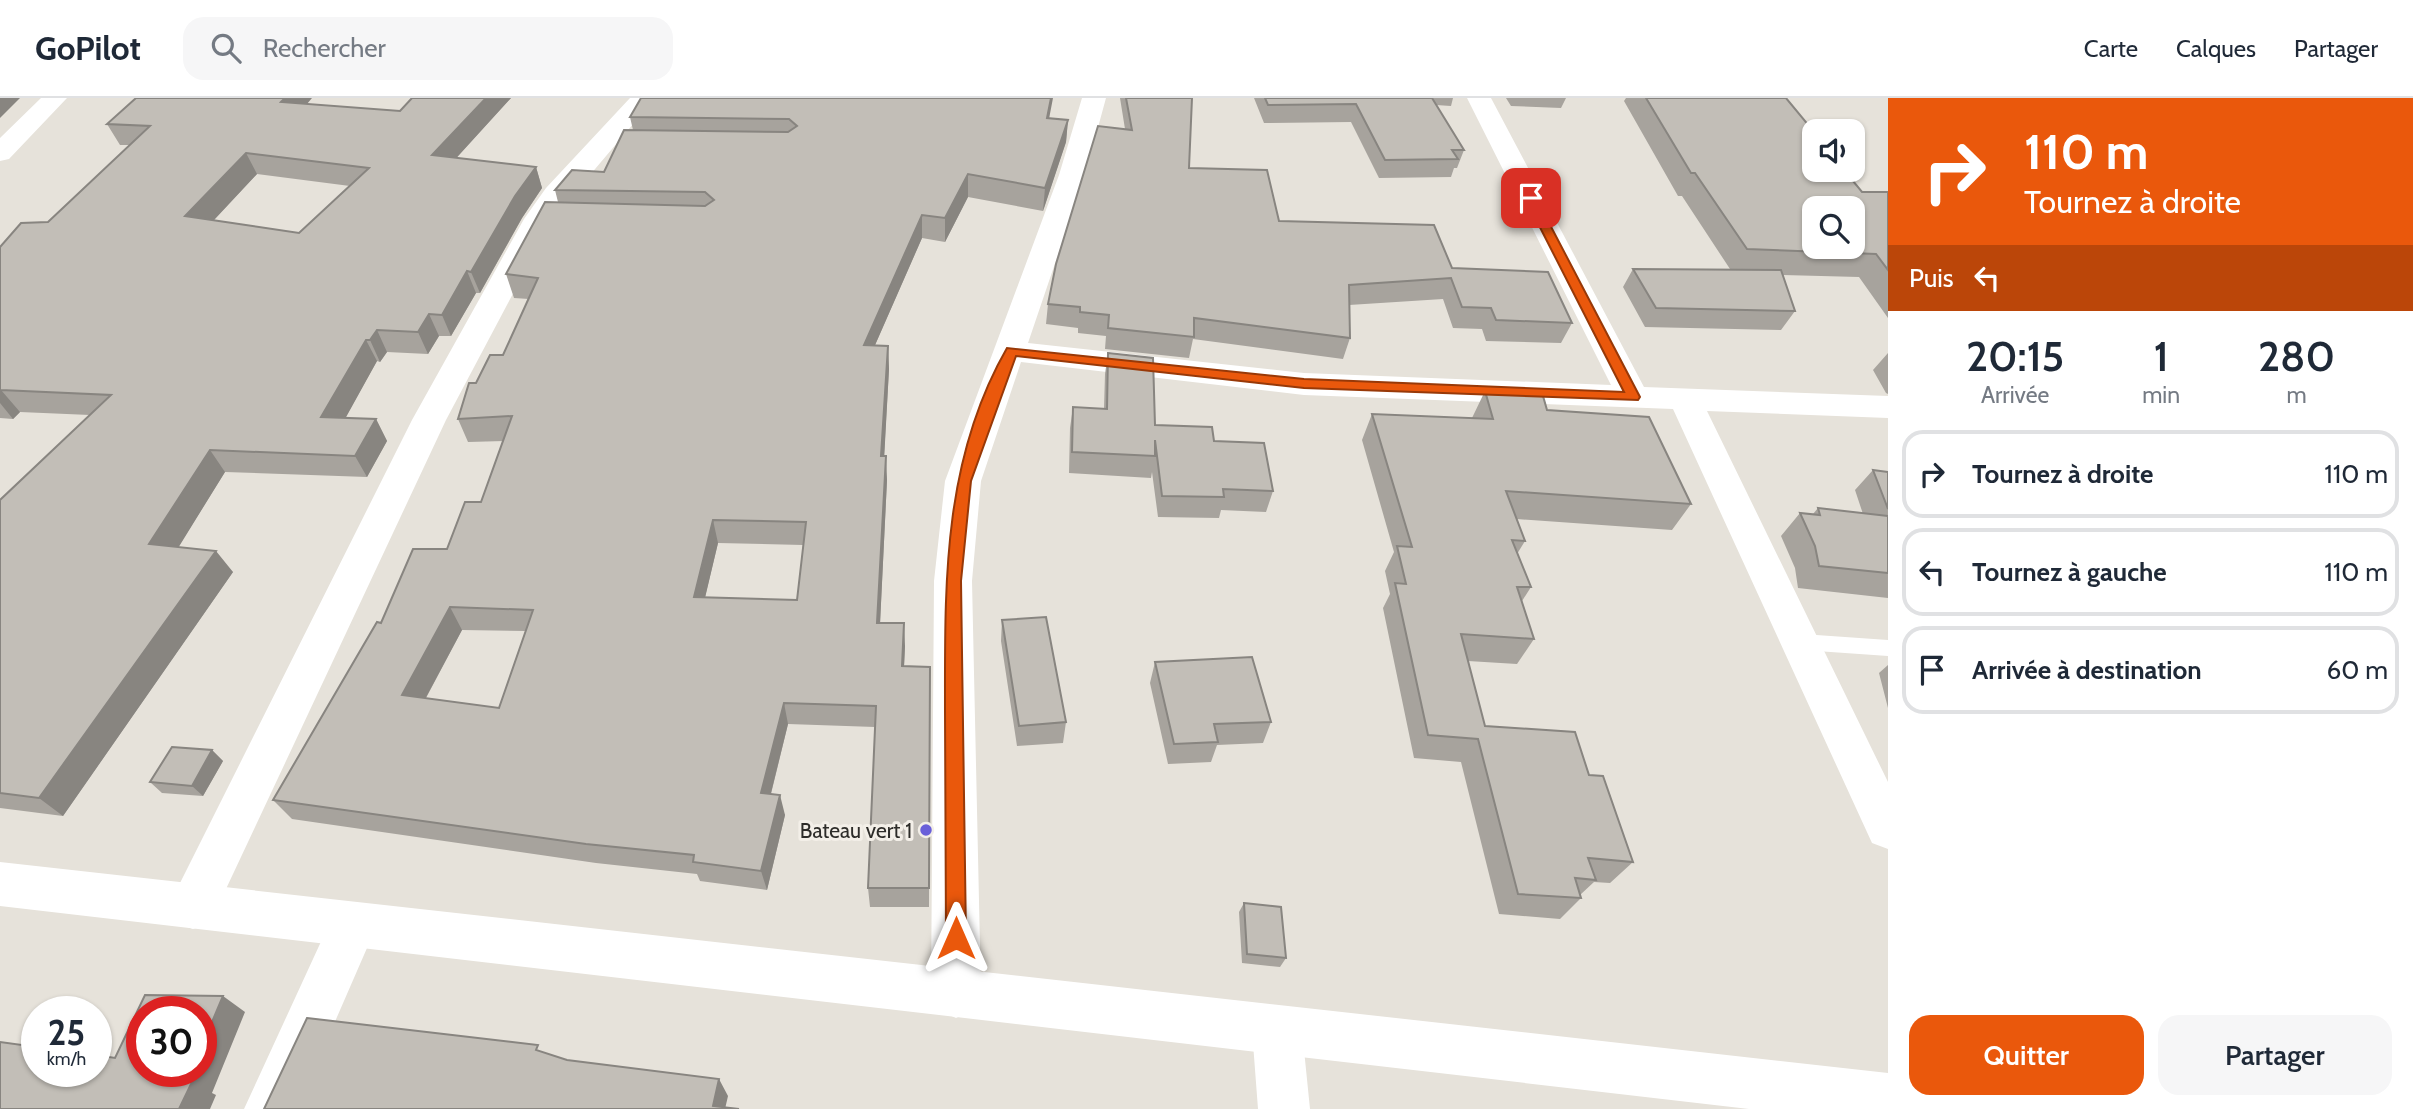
<!DOCTYPE html>
<html lang="fr">
<meta charset="utf-8">
<style>
:root{--surface:#fff;--page:#f6f6f7;--text:#1f2937;--muted:#747a83;--line:#e0e1e3;--accent:#ea580c}
body{margin:0;font-family:Cabin,sans-serif;background:var(--page);color:var(--text);height:100vh;display:flex;flex-direction:column;font-size:26px;white-space:nowrap}
*{box-sizing:border-box;margin:0}
p{font-size:23px;color:var(--muted)}
.icon{flex:none;width:38px;height:38px;fill:none;stroke:currentColor;stroke-width:2;stroke-linecap:round;stroke-linejoin:round}
.map{position:relative;flex:1;overflow:hidden}
.side{display:flex;flex-direction:column;background:var(--surface);width:525px}
.side>*{flex:none}
.hud{background:#ea580c;color:#fff;overflow:hidden}
.fabs{position:absolute;left:1802px;top:21px;display:grid;gap:14px}
.fabs a{display:grid;place-items:center;width:63px;height:63px;border-radius:14px;background:var(--surface);box-shadow:0 2px 5px #0004;font-size:35px}
.speed{position:absolute;left:21px;top:898px;display:flex;gap:14px;font-size:35px;font-weight:700;text-align:center}
.speed>*{display:grid;place-content:center;width:91px;height:91px;border-radius:50%;background:var(--surface);box-shadow:0 2px 5px #0004;line-height:1}
.speed small{font-size:18px;font-weight:400}
.speed .limit{border:10px solid #d22;background:#fff;color:#111}
.pin{position:absolute;display:grid;place-items:center;width:60px;height:60px;color:#fff;margin:-30px;border-radius:14px;box-shadow:0 4px 10px #0006}
.me{position:absolute;width:77px;margin:-38px;rotate:0deg;stroke-linejoin:round;filter:drop-shadow(0 0 5px #0008)}
.turn{display:flex;align-items:center;gap:24px;height:147px;padding:0 21px;font-size:32px}
.turn .icon{width:91px;height:91px;stroke-width:2.5}
.turn b{display:block;font-size:49px;line-height:60px}
.then{display:flex;align-items:center;height:66px;padding:0 21px;background:#0003;gap:14px;font-size:26px}
.eta{display:flex;justify-content:space-evenly;align-items:center;height:119px;text-align:center}
.eta b{font-size:42px;font-weight:600;line-height:49px}
.cta{display:flex;gap:14px;margin-top:auto;padding:14px 21px}
.cta a{flex:1;height:80px;border-radius:21px;background:var(--accent);color:#fff;font-size:28px;font-weight:600;line-height:80px;text-align:center}
.cta a+a{background:var(--page);color:var(--text)}
ul{padding:0;list-style:none}
li{display:flex;align-items:center;gap:21px;height:88px;margin:0 14px 10px;padding:0 7px;border:4px solid var(--line);border-radius:21px}
li div{flex:1}
li b{display:block;font-size:26px}
li em{font-style:normal}
header{display:flex;align-items:center;gap:42px;box-sizing:border-box;height:98px;padding:0 35px;background:var(--surface);border-bottom:2px solid var(--line)}
header strong{font-size:33px}
nav{display:flex;gap:38px;margin-inline-start:auto;font-size:24px}
.search{width:490px;height:63px;background:var(--page);display:flex;align-items:center;gap:18px;box-sizing:border-box;padding:0 24px;border-radius:21px;color:var(--muted);font-size:26px}
main{display:flex;flex:1;min-height:0}
.map>svg:first-child{display:block}
.lines{fill:none;stroke-linecap:round;stroke-linejoin:round}
.service{fill:#fff;fill-rule:evenodd}
.minor{fill:#fff;fill-rule:evenodd}
.secondary{fill:#fff;fill-rule:evenodd}
.wall{fill:#a7a39d;fill-rule:evenodd}
.shaded-wall{fill:#888580}
.building{fill:#c2beb7;stroke:#888580;stroke-width:2;fill-rule:evenodd}
.route{fill:#ea580c;stroke:#983908;stroke-width:2}
.poi-dot{fill:#695fd9;stroke:#f3efe8;stroke-width:2.5}
.labels{text-anchor:middle;dominant-baseline:central;stroke-width:6;stroke-linejoin:round;paint-order:stroke}
.poi-label{font-size:21px;fill:#2d2c29;stroke:#f3efe8;text-anchor:end}
</style>
<header>
<strong>GoPilot</strong>
<div class="search"><svg class="icon" aria-label="search" viewBox="0 0 24 24"><circle cx="10" cy="10" r="6"/><path d="M15 15l6 6"/></svg>Rechercher</div>
<nav><a>Carte</a><a>Calques</a><a>Partager</a></nav>
</header>
<main>
<div class="map">
<svg width="1888" height="1011" viewBox="0 0 1888 1011">
<rect width="100%" height="100%" fill="#e6e2da"/>
<g class="lines">
<!-- service -->
<path class="service" d="M1802 536 1888 542V558L1802 552 1795 550 1792 544 1795 538Z"/>
<!-- minor -->
<path class="minor" d="M41 0H67L9 61 0 63V40Z
M630 0H655L552 122 446 322 210 825 193 831 176 825 170 809 176 793 412 322 524 121 546 90Z
M1082 0H1106L1085 77 1028 245 1304 275 1611 287 1467 0H1491L1644 289 1888 298V320L1707 313 1888 684V751L1872 745 1673 311 1304 297 1021 264 981 383 972 483 981 895 973 912 956 920 939 912 931 895 934 483 945 383 1059 77Z
M353 804 370 811 377 827 297 1011H244L336 811Z
M1277 907 1295 914 1302 932 1310 1011H1258L1252 932 1259 914Z"/>
<!-- secondary -->
<path class="secondary" d="M0 764 1888 975V1011H1749L0 808Z"/>
</g>
<!-- wall -->
<path class="wall" d="M412 0H511L456 60 536 69 542 90 522 120 480 195H476L451 238H439L428 256 387 254 380 264 377 263 345 320 376 321 387 343 367 379 225 374 178 449 233 474 63 718 0 710V402L90 317 20 314 13 321 0 320V149L48 124 130 47H120L107 26 307 6 400 13ZM257 76 350 88 299 135 214 122Z
M1120 0H1192L1189 70 1279 123 1452 170 1572 225 1561 245 1486 243 1482 231 1453 230 1443 201 1349 207 1350 240 1343 261 1193 241 1189 260 1105 251 1106 238 1078 235V230L1046 226 1048 206 1125 31Z
M1254 0H1453L1451 8 1436 7 1464 52 1457 70H1454L1451 79 1379 80 1351 24 1264 25Z
M1506 0H1566L1561 10 1511 8Z
M1626 0H1786L1862 94H1888V220L1859 179 1783 177 1795 213 1781 232 1645 229 1623 189 1633 171H1730L1682 98H1678L1624 3Z
M630 19 1049 20 1068 22 1066 44 1043 113 968 99 945 144 922 140 875 247 888 248 889 271 884 358 887 382 880 525 905 548 904 568 930 569 929 809H870L868 790 875 629 788 626 771 696 785 717 767 792 700 783 697 776 596 765 292 721 273 702 381 525 447 451 481 404 504 343 468 344 458 321 476 285 503 257 529 201 514 200 506 176 558 104 555 92 604 74 633 32ZM718 445 803 447 797 502 705 499ZM462 532 526 533 499 610 426 600Z
M1108 255 1155 327 1214 343 1273 393 1266 414 1221 412 1219 420 1158 419 1152 374 1151 380 1069 375 1070 330 1073 309 1104 311 1105 276Z
M1888 255V296L1886 295 1873 272Z
M1485 293 1547 312 1691 406 1672 432 1517 421 1525 443 1517 456 1531 489 1522 503 1534 541 1517 566 1468 563 1485 628 1589 677 1633 764 1610 785 1594 784 1580 797 1581 800 1560 821 1499 816 1461 664 1414 660 1383 510 1390 496 1385 473 1394 454 1362 342 1372 316 1472 320Z
M1873 372 1888 374V500L1798 490 1795 470 1781 438 1800 415 1813 416 1818 410 1863 416 1855 392Z
M1002 522 1066 624 1063 645 1017 648 1001 543Z
M1155 564 1271 624 1263 645 1217 647 1211 664 1168 666 1150 585Z
M1888 567V610L1879 575Z
M212 652 223 663 203 698 162 695 150 684Z
M1244 805 1286 860 1280 869 1242 865 1239 814Z"/>
<!-- shaded-wall -->
<path class="shaded-wall" d="M0 0H20L0 20Z
M285 0H312L291 25 281 4Z
M486 0H511L440 78 432 57Z
M1051 0H1053L1045 42 1047 20Z
M1068 22 1066 44 1043 113 1045 90Z
M246 55 257 76 198 139 185 118Z
M536 69 542 90 522 120 480 195 471 174 515 98Z
M968 76V99L945 144V120Z
M922 117V140L865 270 864 247Z
M467 173 476 195 451 238 442 217Z
M429 216 439 238 428 256 418 234Z
M377 232 387 254 380 264 370 242Z
M366 242 377 263 334 341 321 319Z
M888 248 889 271 883 381 881 358Z
M1 292 20 314 13 321 0 305V293Z
M376 321 387 343 367 379 355 358Z
M210 352 225 374 167 468 149 446Z
M886 358 887 382 879 547 877 525Z
M713 422 718 445 700 521 694 499Z
M216 453 233 474 63 718 39 700Z
M450 509 462 532 416 618 402 597Z
M904 525 905 548 903 590 902 568Z
M784 605 788 626 766 715 761 695Z
M212 652 223 663 203 698 192 688Z
M780 697 785 717 767 792 761 773Z
M223 898 245 914 212 995 216 997 210 1011H179L192 973H201V950Z
M719 981 728 998 725 1011 713 1008Z"/>
<!-- building -->
<path class="building" d="M136 0H285L281 4 400 13 412 0H486L432 57 536 69 515 98 471 174 467 173 442 217 429 216 418 234 377 232 370 242H366L321 319 376 321 355 358 210 352 149 446 216 453 39 700 0 695V402L111 297 1 292 0 293V149L21 125 48 124 150 28 107 26ZM246 55 369 70 299 135 185 118Z
M641 0H1051L1047 20 1068 22 1045 90 968 76 945 120 922 117 864 247 888 248 881 358H886L877 525H904L902 568 930 569 929 790H868L876 608 784 605 761 695 780 697 761 773 693 764 694 757 586 746 273 702 377 524 381 525 413 451H447L465 404H481L512 318 458 321 469 285H476L490 257H503L538 180 506 176 545 104 705 108 714 102 705 94 555 92 572 72 604 74 624 32 788 34 797 28 789 21 630 19ZM713 422 806 424 797 502 694 499ZM450 509 533 512 499 610 402 597Z
M1126 0H1192L1189 70 1267 72 1279 123 1434 127 1452 170 1548 174 1572 225 1496 222 1491 210 1462 209 1451 180 1349 187 1350 240 1194 220V239L1108 230 1109 217 1080 214V209L1048 206 1056 166 1098 28 1132 32Z
M1265 0H1432L1464 52H1452L1458 61 1385 62 1356 6 1268 7Z
M1646 0H1786L1815 35V72H1844L1862 94H1888V172L1876 156 1747 151 1695 75H1691ZM1815 110H1853V149H1815Z
M1633 171 1781 172 1795 213 1656 210Z
M1108 255 1153 260 1155 327 1212 329 1214 343 1264 345 1273 393 1223 391 1224 399 1162 398 1155 342V358L1072 354 1073 309 1107 311Z
M1485 293 1543 298 1547 312 1649 319 1691 406 1506 393 1525 443 1512 442 1531 489H1517L1534 541 1461 536 1485 628 1575 634 1589 677 1603 678 1633 764 1588 760 1596 782 1575 780 1581 800 1518 796 1478 641 1428 637 1395 485 1406 486 1397 448 1412 449 1372 316 1493 321Z
M1873 372 1888 374V411Z
M1818 410 1888 418V475L1819 468 1815 448 1800 415 1820 417Z
M1046 519 1066 624 1019 628 1002 522Z
M1252 559 1271 624 1214 626 1218 644 1174 646 1155 564Z
M172 649 212 652 192 688 150 684Z
M1244 805 1281 809 1286 860 1247 856Z
M145 897 223 898 201 950V914H142V973H192L187 983 192 984 179 1011H0V944L37 949V973H96V957L115 960Z
M307 920 538 947 536 952 567 962 719 981 713 1008 739 1011H264Z"/>
<!-- route -->
<path class="route" d="M1531 96 1536 100 1640 299 1638 302 1304 290 1016 258 971 383 961 483 966 840 963 847 956 850 949 847 946 840C946 764 946 688 945 612 945 487 942 363 1007 250L1304 281 1624 294 1525 100Z"/>
<!-- markers -->
<circle class="poi-dot" cx="926" cy="732" r="7"/>
<g class="labels">
<!-- poi labels -->
<g class="poi-label">
<text x="912" y="732">Bateau vert 1</text>
</g>
</g>
</svg>
<div class="fabs">
<a><svg class="icon" aria-label="sound" viewBox="0 0 24 24"><path d="M4 9h4l5-4v14l-5-4H4zM17 9q2 3 0 6"/></svg></a>
<a><svg class="icon" aria-label="search" viewBox="0 0 24 24"><circle cx="10" cy="10" r="6"/><path d="M15 15l6 6"/></svg></a>
</div>
<div class="speed"><div>25<small>km/h</small></div><div class="limit">30</div></div>
<div class="pin" style="left:1531px;top:100px;background:#d93025"><svg class="icon" aria-label="arrive" viewBox="0 0 24 24"><path d="M6 21V4h12l-3 4 3 4H6"/></svg></div>
<svg class="me" style="left:956px;top:840px" viewBox="-20 -20 40 40"><path d="M0-17L14 15 0 8-14 15z" fill="#ea580c" stroke="#fff" stroke-width="4"/></svg>
</div>
<section class="side">
<div class="hud">
<div class="turn"><svg class="icon" aria-label="right" viewBox="0 0 24 24"><path d="M7 20v-9h11M14 6l5 5-5 5"/></svg><div><b>110 m</b>Tournez à droite</div></div>
<div class="then">Puis<svg class="icon" aria-label="left" viewBox="0 0 24 24"><path d="M17 20v-9H6M10 6l-5 5 5 5"/></svg></div>
</div>
<div class="eta">
<div><b>20:15</b><p>Arrivée</p></div>
<div><b>1</b><p>min</p></div>
<div><b>280</b><p>m</p></div>
</div>
<ul>
<li><svg class="icon" aria-label="right" viewBox="0 0 24 24"><path d="M7 20v-9h11M14 6l5 5-5 5"/></svg><div><b>Tournez à droite</b></div><em>110 m</em></li>
<li><svg class="icon" aria-label="left" viewBox="0 0 24 24"><path d="M17 20v-9H6M10 6l-5 5 5 5"/></svg><div><b>Tournez à gauche</b></div><em>110 m</em></li>
<li><svg class="icon" aria-label="arrive" viewBox="0 0 24 24"><path d="M6 21V4h12l-3 4 3 4H6"/></svg><div><b>Arrivée à destination</b></div><em>60 m</em></li>
</ul>
<div class="cta"><a>Quitter</a><a>Partager</a></div>
</section>
</main>
